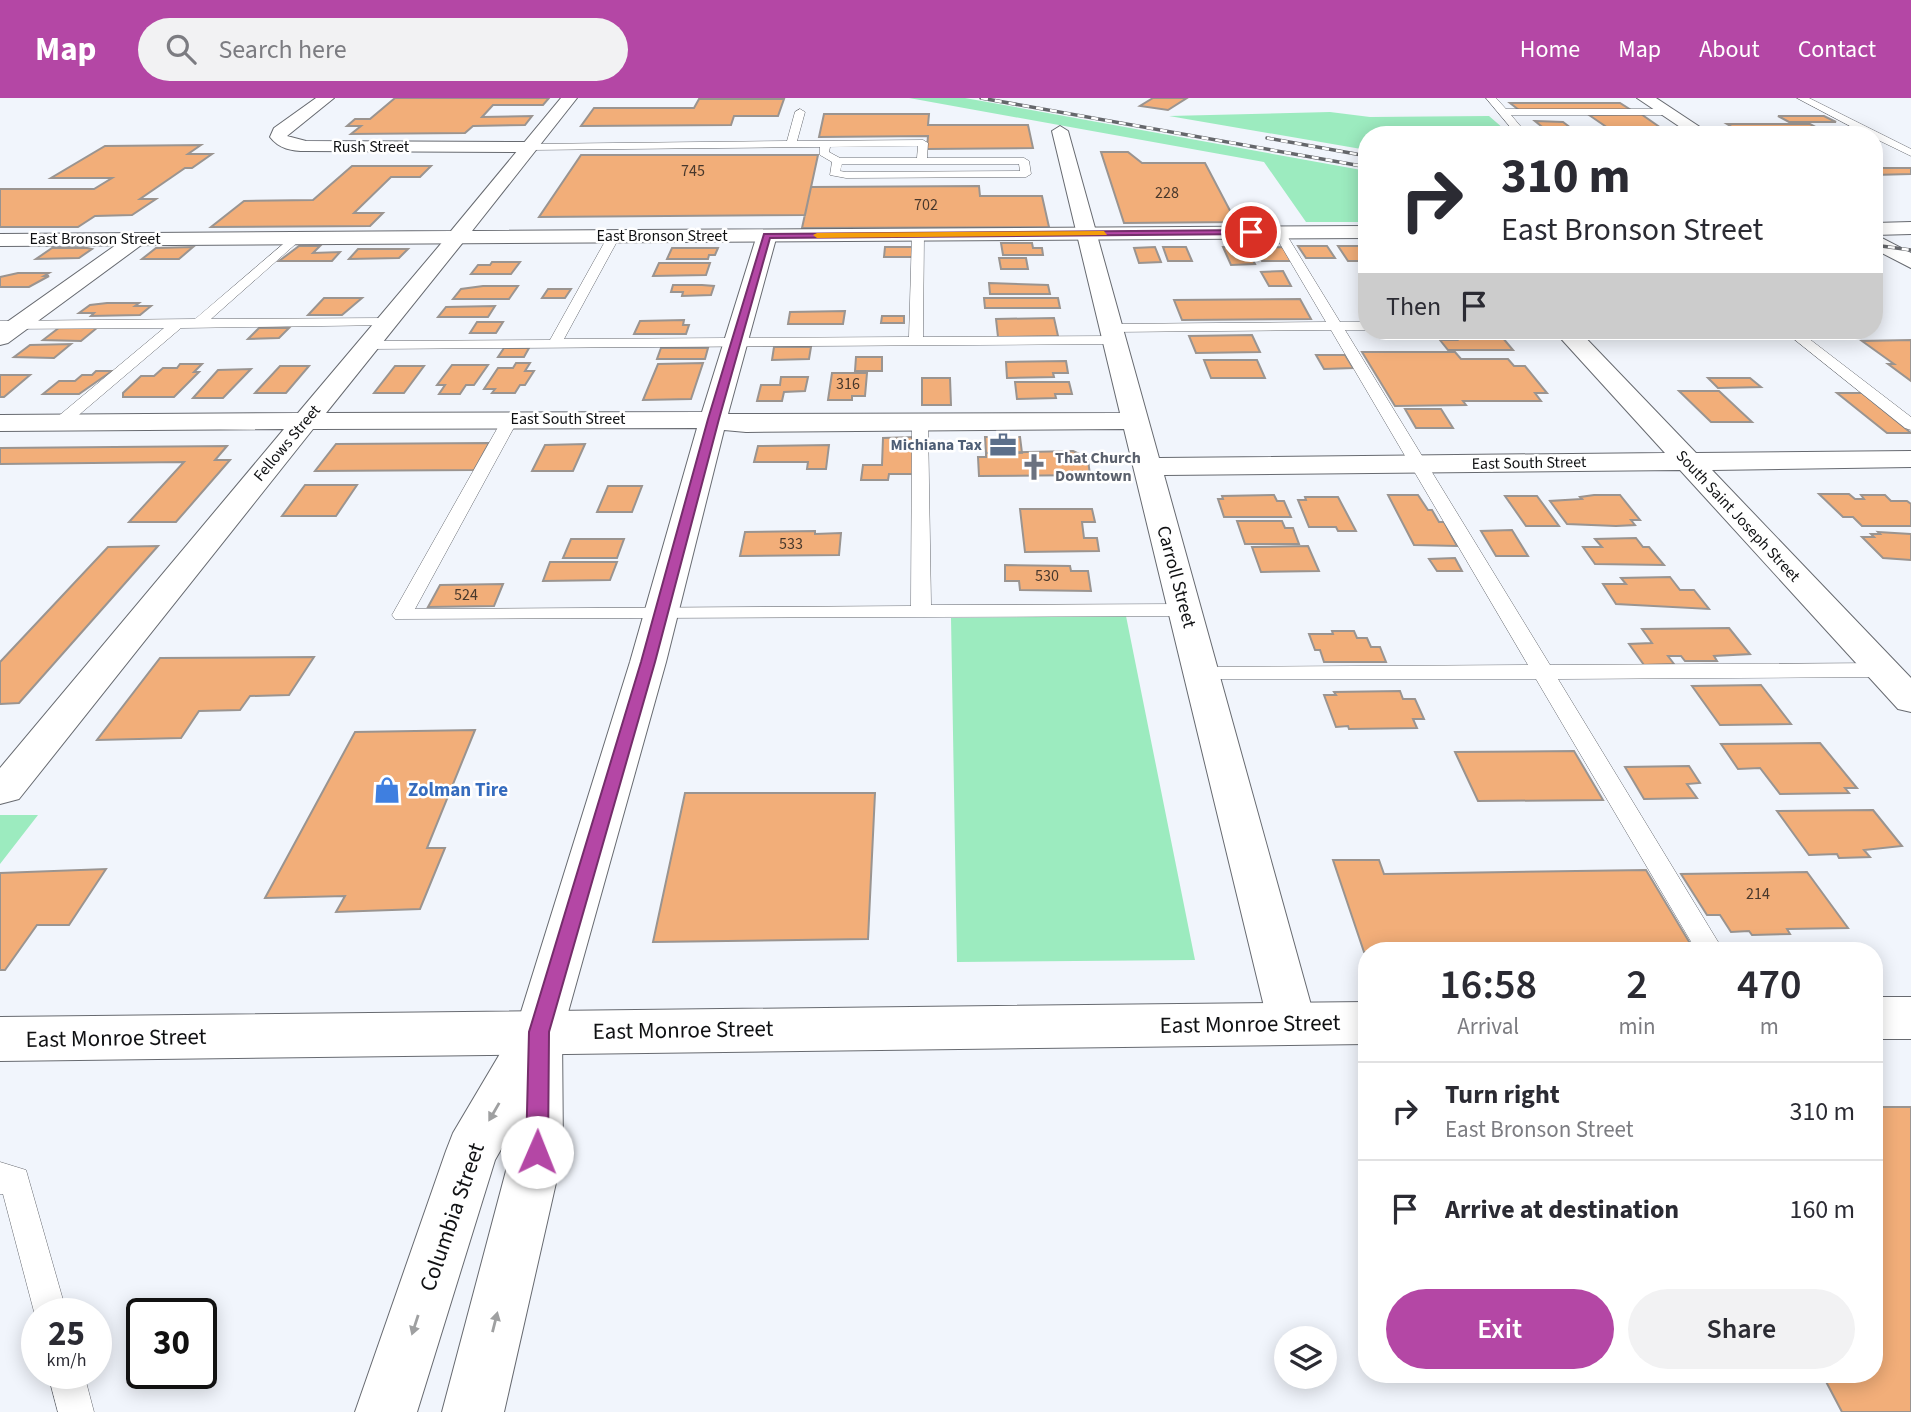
<!DOCTYPE html>
<style>
:root{--surface:#fff;--page:#f2f2f3;--text:#2b2b33;--muted:#7c7c81;--line:#e1e1e2;--accent:#b447a5}
body{margin:0;font-family:"Source Sans 3",sans-serif;background:var(--page);color:var(--text);height:100vh;display:flex;flex-direction:column;font-size:26px;white-space:nowrap}
*{box-sizing:border-box;margin:0}
p{font-size:23px;color:var(--muted)}
.icon{flex:none;width:38px;height:38px;fill:none;stroke:currentColor;stroke-width:2;stroke-linecap:round;stroke-linejoin:round}
.map{position:relative;flex:1;overflow:hidden}
.details{position:absolute;left:1358px;top:844px;width:525px;height:441px;display:flex;flex-direction:column;background:var(--surface);border-radius:28px;box-shadow:0 4px 18px #0003}
.details>*{flex:none}
.top-card{position:absolute;left:1358px;top:28px;width:525px;height:214px;border-radius:28px;box-shadow:0 4px 18px #0003;background:#fff;color:var(--text);overflow:hidden}
.tools{position:absolute;left:1274px;top:1228px;display:grid;gap:14px}
.tools a{display:grid;place-items:center;width:63px;height:63px;border-radius:50%;background:var(--surface);box-shadow:0 4px 18px #0003;font-size:35px}
.speed{position:absolute;left:21px;top:1200px;display:flex;gap:14px;font-size:35px;font-weight:700;text-align:center}
.speed>*{display:grid;place-content:center;width:91px;height:91px;border-radius:50%;background:var(--surface);box-shadow:0 4px 18px #0003;line-height:1}
.speed small{font-size:18px;font-weight:400}
.speed .limit{border:4px solid #111;border-radius:10px;background:#fff;color:#111}
.pin{position:absolute;display:grid;place-items:center;width:60px;height:60px;color:#fff;margin:-30px;border:4px solid #fff;border-radius:50%;box-shadow:0 2px 7px #0007}
.me{position:absolute;width:77px;margin:-38px;rotate:1deg;stroke-linejoin:round;filter:drop-shadow(0 0 5px #0008)}
.turn{display:flex;align-items:center;gap:24px;height:147px;padding:0 28px;font-size:32px}
.turn .icon{width:91px;height:91px;stroke-width:2.5}
.turn b{display:block;font-size:49px;line-height:60px}
.then{display:flex;align-items:center;height:66px;padding:0 28px;background:#0003;gap:14px;font-size:26px}
.eta{display:flex;justify-content:space-evenly;align-items:center;height:119px;text-align:center}
.eta b{font-size:42px;font-weight:600;line-height:49px}
.primary-button{display:flex;gap:14px;margin-top:auto;padding:14px 28px}
.primary-button a{flex:1;height:80px;border-radius:42px;background:var(--accent);color:#fff;font-size:28px;font-weight:600;line-height:80px;text-align:center}
.primary-button a+a{background:var(--page);color:var(--text)}
ul{padding:0;list-style:none}
li{display:flex;align-items:center;gap:21px;height:98px;padding:0 28px;border-top:2px solid var(--line)}
li div{flex:1}
li b{display:block;font-size:26px}
li em{font-style:normal}
header{display:flex;align-items:center;gap:42px;box-sizing:border-box;height:98px;padding:0 35px;background:var(--accent);color:#fff}
header strong{font-size:33px}
nav{display:flex;gap:38px;margin-inline-start:auto;font-size:24px}
.search{width:490px;height:63px;background:var(--page);display:flex;align-items:center;gap:18px;box-sizing:border-box;padding:0 24px;border-radius:38px;color:var(--muted);font-size:26px}
.map>svg:first-child{display:block}
.green{fill:#9cebbf}
.building{fill:#f2ae79;stroke:#9a9490;stroke-width:2}
.lines{fill:none;stroke-linecap:round;stroke-linejoin:round}
.service-casing{stroke:#676a70;stroke-width:1}
.minor-casing{stroke:#676a70;stroke-width:2}
.tertiary-casing{stroke:#676a70;stroke-width:2}
.primary-casing{stroke:#676a70;stroke-width:2}
.service{fill:#fff;fill-rule:evenodd}
.minor{fill:#fff;fill-rule:evenodd}
.tertiary{fill:#fff;fill-rule:evenodd}
.primary{fill:#fff;fill-rule:evenodd}
.rail-casing{stroke:#65676b;stroke-width:3.5}
.rail{stroke:#fff;stroke-width:2.5;stroke-dasharray:7;stroke-linecap:butt}
.oneway{fill:#9fa0a1}
.route{fill:#b447a5;stroke:#752e6b;stroke-width:2}
.slow{fill:#f59e0b}
.labels{text-anchor:middle;dominant-baseline:central;stroke-width:5;stroke-linejoin:round;paint-order:stroke}
.far-street-label{font-size:16px;fill:#101113;stroke:#fff}
.number-label{font-size:16px;fill:#48382c}
.far-service-label{font-size:16px;font-weight:bold;fill:#4e5e75;stroke:#fff;text-anchor:end}
.far-worship-label{font-size:16px;font-weight:bold;fill:#5b616d;stroke:#fff;text-anchor:start}
.street-label{font-size:19px;fill:#101113;stroke:#fff}
.shop-label{font-size:19px;font-weight:bold;fill:#366cbe;stroke:#fff;text-anchor:start}
.near-street-label{font-size:23px;fill:#101113;stroke:#fff}
</style>
<header>
<strong>Map</strong>
<div class="search"><svg class="icon" aria-label="search" viewBox="0 0 24 24"><circle cx="10" cy="10" r="6"/><path d="M15 15l6 6"/></svg>Search here</div>
<nav><a>Home</a><a>Map</a><a>About</a><a>Contact</a></nav>
</header>
<div class="map">
<svg width="1911" height="1314" viewBox="0 0 1911 1314">
<rect width="100%" height="100%" fill="#f1f5fc"/>
<!-- green -->
<path class="green" d="M909 0H965L1367 73V124H1306L1264 64Z
M1330 14 1370 19 1489 18 1511 37H1367V52L1169 18Z
M1126 518 1195 862 957 864 951 520Z
M0 717H38L0 766Z"/>
<!-- building -->
<path class="building" d="M395 0H549L543 7H493L482 19 532 18 525 27 473 28 465 35 351 36 361 28H347L355 21H370Z
M1153 0H1187L1168 12 1140 8Z
M699 1H784L778 18H734L731 27 581 28 594 10H694Z
M1510 5H1620L1631 12H1519Z
M824 16H929L928 27H1028L1033 50 927 51 928 38 819 39Z
M1641 16 1661 30H1608L1589 17Z
M1778 18H1824L1836 24H1789Z
M1535 23 1563 24 1580 37H1552Z
M1727 26H1810L1827 35 1745 37Z
M201 47 188 56H212L192 70H185L140 101H156L132 117 95 118 78 129H0V91H94L112 80H51L105 48Z
M1101 54H1128L1142 65H1205L1236 124 1124 125Z
M581 57H818L805 117 539 119Z
M352 68H431L420 79H391L354 115H383L370 128 211 129 244 103 313 102Z
M1874 70H1911V76L1874 77Z
M979 88 980 98H1042L1049 129 802 130 811 89Z
M1001 145H1032L1033 150H1042L1043 157H1003Z
M299 148H320L313 155 340 154 332 163H279Z
M1298 148H1327L1335 160H1306Z
M1338 148H1367V163H1348Z
M193 149 179 161H142L156 150Z
M885 149H914V159H884Z
M1155 149 1161 164 1139 165 1134 150Z
M1163 149H1186L1192 163H1168Z
M1223 149H1246L1255 166 1231 167Z
M1283 149 1291 163H1262L1255 150Z
M52 150H87L92 151 79 160 36 161Z
M672 150H718L715 157H709L708 161H667Z
M358 151H408L399 160 349 161Z
M999 160H1026L1028 171H1001Z
M492 164H520L511 176H471L478 167H490Z
M659 165H710L706 177 653 178Z
M1283 173 1291 188H1269L1261 174Z
M18 175H49L44 178H49L29 189H0V179Z
M989 185 1048 187 1050 196H990Z
M673 187H702L714 188 711 197 682 198 683 194H671Z
M483 188H518L509 201H453L461 191Z
M548 191H571L565 200H542Z
M324 200H362L342 217H308Z
M984 200H1058L1060 210H985Z
M1300 201 1311 221 1182 222 1174 202Z
M107 205H139L135 208H151L140 217 91 218 94 215H79L90 207Z
M495 208 488 219H438L446 209Z
M845 213 843 226H788L790 214Z
M882 218H904V225H881Z
M1054 220 1058 238 998 239 996 221Z
M684 222 683 227H689L686 236H634L640 223Z
M477 224H503L496 235H470Z
M60 229H98L81 243 43 242Z
M259 230H289L279 240 248 241Z
M1450 233H1497L1513 252H1448L1440 242H1457Z
M1252 237 1260 254 1196 255 1189 238Z
M1911 242V283L1888 266H1894L1862 243Z
M71 246 54 260 14 259 30 247Z
M774 249H811L809 261 772 262Z
M504 250H529L524 259H498Z
M661 250H708L705 261H657Z
M1362 254H1455L1461 261H1508L1514 268H1525L1547 295H1535L1541 303H1463L1466 307 1395 308Z
M1316 257H1345L1353 270 1324 271Z
M856 259H882V273H855Z
M1204 262H1257L1265 280H1211Z
M1066 263 1068 275H1053L1054 279 1007 280 1006 264Z
M516 265H530L525 273H534L525 287H520L515 295H492L495 291H484L498 270H513Z
M703 265 691 301 643 302 658 266Z
M180 266H202L194 274H199L174 299H123V295L141 278H154L163 270H177Z
M452 267H488L474 287H466L460 296H439L445 287H437Z
M280 268H309L286 295H255Z
M395 268H424L404 295H374Z
M251 271 223 300H193L218 272Z
M96 273H112L79 296H43L59 283H75L82 277H92Z
M832 275H867L865 298H852V302H828Z
M30 277 4 299H0V277Z
M781 279H808L805 293 784 294 782 303H757L761 287H780Z
M922 280H950L951 307H922Z
M1708 280H1750L1761 289 1718 290Z
M1015 284H1069L1072 296H1055L1056 300 1017 301Z
M1679 293H1719L1752 324H1711Z
M1837 295H1862L1911 335H1887Z
M1405 311H1441L1453 330H1416Z
M915 339 914 376H889L888 382H861L863 367H882L883 340Z
M985 339H1020L1022 355H986Z
M489 345 474 372 315 373 336 346Z
M585 346 573 373H532L545 347Z
M829 347 826 371H807L808 364H754L758 348Z
M227 348 215 362H230L176 424H129L184 364 0 366V350Z
M1073 353 1090 361 1088 362 1090 377 979 378 978 359H986V355Z
M305 387H357L336 418H282Z
M608 388H642L632 414H597Z
M1819 396H1849L1855 401H1864L1861 397H1885L1891 403H1907L1911 406V428H1862L1853 419H1843Z
M1274 397 1277 403H1284L1291 419H1224L1218 401H1223L1222 398Z
M1388 397H1418L1428 412H1432L1439 424H1444L1457 448 1414 447Z
M1594 397H1620L1640 422H1631L1635 427 1616 428 1567 426 1550 403 1582 401 1580 399Z
M1505 398H1537L1559 428H1526Z
M1305 399H1338L1356 433H1338L1336 429H1309L1298 402H1306Z
M1020 411H1092L1095 424H1082L1084 440H1097L1099 453 1025 454Z
M1237 423H1282L1285 430H1293L1299 446H1245Z
M1512 432 1528 458H1496L1481 433Z
M815 433V436L841 435 839 457 740 458 745 434Z
M1878 434 1911 436V462L1883 460 1862 439H1874L1871 436H1880Z
M1636 440 1643 449H1649L1664 467 1595 466 1583 449H1602L1595 441Z
M571 441H624L617 460H563Z
M158 448 19 605 0 606V564L108 449Z
M1308 448 1319 473 1261 474 1252 449Z
M1455 460 1462 473H1437L1429 461Z
M550 464H617L610 482 543 483Z
M1005 467 1070 468 1071 473H1088L1091 493 1020 492 1019 483H1005Z
M1670 479 1680 492H1694L1709 511 1616 506 1603 486H1626L1621 480Z
M503 486 494 508 428 509 440 487Z
M1729 530 1750 556 1714 558 1717 563H1685L1681 558H1668L1674 566 1644 567 1629 546 1652 545 1642 531Z
M1332 533H1354L1357 540H1367L1371 549H1380L1386 564H1324L1320 552H1315L1309 536H1333Z
M314 559 289 597 250 598 240 612 199 613 181 640 97 642 160 560Z
M1761 587 1791 626 1720 627 1692 588Z
M1400 593 1403 601H1415L1424 621H1413L1417 630 1349 631 1348 628 1336 629 1324 597H1336L1334 594Z
M475 632 427 750H445L420 811 336 814 345 798 265 800 355 634Z
M1820 645 1857 690H1845L1849 695 1780 696 1760 670 1738 671 1721 646Z
M1574 653 1603 702 1478 703 1455 654Z
M1689 668 1700 685 1687 686 1697 700 1644 701 1625 669Z
M685 695H875L868 841 653 844Z
M1873 712 1902 748 1864 752 1870 759 1839 760 1837 756 1809 757 1777 713Z
M1333 762H1379L1384 776 1646 772 1694 852 1364 854Z
M106 771 69 827H37L5 872H0V775Z
M1807 774 1848 830 1787 831 1790 836 1752 837 1749 833 1731 834 1720 817H1707L1681 776Z
M1874 1009H1911V1314H1842L1822 1276H1874Z"/>
<g class="lines">
<defs>
<path id="service" d="M1486 0H1496L1506 11H1667L1672 14 1667 17H1511L1528 37H1517Z
M1797 0H1809L1911 51V58L1874 40V37H1867Z
M800 11 805 14 797 43 923 42 928 45 927 60H1024L1029 63 1031 76 1026 79 846 80 830 77 832 64 820 57V49L530 52 525 49 530 46 787 43 795 14ZM918 48 917 60H840L829 54 830 49ZM842 66H1019L1020 73 846 74 840 73Z
M1275 131H1283L1340 224H1367V232H1345L1550 567 1883 565 1890 567 1893 572 1890 577 1883 579 1558 581 1723 852H1696L1536 581H1194L1190 576 1194 571 1201 569 1528 567 1331 232 1111 234 1104 230 1111 226 1326 224 1273 134Z
M918 132 924 136 923 239 1115 238 1122 242 1115 246 368 251 361 247 368 243 550 242 608 138 614 134 620 138 564 241 909 239 912 136Z
M295 136 301 140 299 143 211 221 386 220 391 221V227L181 230 67 327 61 329 53 324 55 321 164 230 0 231V223L195 221Z
M1784 233H1799L1911 319V332L1905 330Z
M510 317 518 322 415 511 911 508 912 325 920 320 928 325 931 507 1185 506 1192 508 1195 512 1192 516 1185 518 395 521 392 517 502 322Z
M0 1064 26 1072 67 1216H37V1225L3 1096H0Z
M48 1276H84L94 1314H58Z"/>
<path id="minor" d="M316 0H334L287 38 306 43 530 44 539 49 530 54 306 53C292 53 279 51 270 39L274 30Z
M1060 28 1068 33 1159 360 1665 355 1554 233H1579L1696 355 1911 353V369L1712 372 1911 580V614L1898 611 1680 372 1164 377 1316 925 1309 940 1292 946 1275 940 1268 925 1124 331 746 334 724 332 666 564 562 936 563 1054 504 1314H442L511 1054 512 1032 495 1062 417 1314H355L446 1053 453 1035 517 927 630 564 697 330 313 331 19 701 0 706V670L284 331 0 333V317L298 315 450 135H464L467 139 464 143 326 315 702 314 757 137 760 133H774L777 137 728 316 1120 315 1052 33Z
M137 135 144 137 147 141 144 145 8 245 0 247V229L130 137Z"/>
<path id="tertiary" d="M561 0H577L472 133 1367 128V140L0 148V136L451 133Z
M1911 124V136L1874 137V125Z"/>
<path id="primary" d="M1637 0H1656L1712 37H1692Z
M1874 136 1911 155V170L1874 151Z
M1874 899H1911V941H1874Z
M1367 904V946L0 963V919Z"/>
</defs>
<!-- service casing -->
<use href="#service" class="service-casing"/>
<!-- minor casing -->
<use href="#minor" class="minor-casing"/>
<!-- tertiary casing -->
<use href="#tertiary" class="tertiary-casing"/>
<!-- primary casing -->
<use href="#primary" class="primary-casing"/>
<!-- service -->
<use href="#service" class="service"/>
<!-- minor -->
<use href="#minor" class="minor"/>
<!-- tertiary -->
<use href="#tertiary" class="tertiary"/>
<!-- primary -->
<use href="#primary" class="primary"/>
<defs>
<path id="rail" d="M981 0 1367 69
M1267 40 1367 58
M1874 147 1911 152"/>
</defs>
<!-- rail casing -->
<use href="#rail" class="rail-casing"/>
<!-- rail -->
<use href="#rail" class="rail"/>
</g>
<!-- one-way arrows -->
<defs><path id="oneway-solid" d="M-6-.8H1V-3.2L6.5 0L1 3.2V.8H-6Z" transform="scale(1.75)"/></defs>
<g class="oneway">
<use href="#oneway-solid" transform="translate(494 1014) rotate(120)"/>
<use href="#oneway-solid" transform="translate(495 1224) rotate(-76)"/>
<use href="#oneway-solid" transform="translate(415 1227) rotate(108)"/>
</g>
<!-- route -->
<path class="route" d="M1251 132 1254 136 770 140 719 321 655 564 549 934 548 1054 545 1062 537 1065 529 1062 526 1054 529 934 641 564 708 321 764 136Z"/>
<!-- slow -->
<path class="slow" d="M1104 133 1107 137 817 140 813 137 817 135Z"/>
<!-- icons -->
<defs>
<symbol id="office-bare" viewBox="-9 -9 18 18"><path d="M-6-3h4V-5.5h4V-3h4V5H-6ZM-1-4.5V-3h2v-1.5ZM-6 0V1H6V0Z" fill="#5c6f8a" stroke="#fff" stroke-width="2.5" paint-order="stroke"/></symbol>
<symbol id="church-bare" viewBox="-9 -9 18 18"><path d="M-1.2-6h2.4v3.5h3.3v2.4h-3.3V6h-2.4V-.1h-3.3v-2.4h3.3Z" fill="#6b7280" stroke="#fff" stroke-width="2.5" paint-order="stroke"/></symbol>
<symbol id="shop-bare" viewBox="-9 -9 18 18"><path d="M-5-2.5h2.3a2.7 3.5 0 0 1 5.4 0H5L5.5 6h-11ZM-1.5-2.5h3a1.5 2.3 0 0 0-3 0Z" fill="#3f7fe0" stroke="#fff" stroke-width="2.5" paint-order="stroke"/></symbol>
</defs>
<g fill-rule="evenodd">
<use href="#office-bare" x="984" y="328" width="38" height="38"/>
<use href="#church-bare" x="1015" y="350" width="38" height="38"/>
<use href="#shop-bare" x="368" y="673" width="38" height="38"/>
</g>
<g class="labels">
<!-- far-street labels -->
<g class="far-street-label">
<text x="371" y="49">Rush Street</text>
<text x="662" y="138">East Bronson Street</text>
<text x="95" y="141">East Bronson Street</text>
<text x="568" y="321">East South Street</text>
<text transform="translate(287 345) rotate(-50)">Fellows Street</text>
<text transform="translate(1529 365) rotate(-1)">East South Street</text>
<text transform="translate(1738 418) rotate(47)">South Saint Joseph Street</text>
</g>
<!-- number labels -->
<g class="number-label">
<text x="693" y="73">745</text>
<text x="1167" y="95">228</text>
<text x="926" y="107">702</text>
<text x="848" y="286">316</text>
<text x="791" y="446">533</text>
<text x="1047" y="478">530</text>
<text x="466" y="497">524</text>
<text x="1758" y="796">214</text>
</g>
<!-- far-service labels -->
<g class="far-service-label">
<text x="982" y="347">Michiana Tax</text>
</g>
<!-- far-worship labels -->
<g class="far-worship-label">
<text x="1055" y="360">That Church<tspan x="1055" dy="18">Downtown</tspan></text>
</g>
<!-- street labels -->
<g class="street-label">
<text transform="translate(1176 479) rotate(75)">Carroll Street</text>
</g>
<!-- shop labels -->
<g class="shop-label">
<text x="408" y="692">Zolman Tire</text>
</g>
<!-- near-street labels -->
<g class="near-street-label">
<text transform="translate(1250 926) rotate(-1)">East Monroe Street</text>
<text transform="translate(683 932) rotate(-1)">East Monroe Street</text>
<text transform="translate(116 940) rotate(-1)">East Monroe Street</text>
<text transform="translate(452 1119) rotate(-71)">Columbia Street</text>
</g>
</g>
</svg>
<div class="tools">
<a><svg class="icon" aria-label="layers" viewBox="0 0 24 24"><path d="M12 4l9 5-9 5-9-5zM3 14l9 5 9-5"/></svg></a>
</div>
<div class="speed"><div>25<small>km/h</small></div><div class="limit">30</div></div>
<div class="pin" style="left:1251px;top:134px;background:#d93025"><svg class="icon" aria-label="arrive" viewBox="0 0 24 24"><path d="M6 21V4h12l-3 4 3 4H6"/></svg></div>
<svg class="me" style="left:537px;top:1054px" viewBox="-20 -20 40 40"><circle r="19" fill="#fff"/><path d="M0-13L10 11 0 6-10 11z" fill="#b447a5"/></svg>
<div class="top-card">
<div class="turn"><svg class="icon" aria-label="right" viewBox="0 0 24 24"><path d="M7 20v-9h11M14 6l5 5-5 5"/></svg><div><b>310 m</b>East Bronson Street</div></div>
<div class="then">Then<svg class="icon" aria-label="arrive" viewBox="0 0 24 24"><path d="M6 21V4h12l-3 4 3 4H6"/></svg></div>
</div>
<section class="details">
<div class="eta">
<div><b>16:58</b><p>Arrival</p></div>
<div><b>2</b><p>min</p></div>
<div><b>470</b><p>m</p></div>
</div>
<ul>
<li><svg class="icon" aria-label="right" viewBox="0 0 24 24"><path d="M7 20v-9h11M14 6l5 5-5 5"/></svg><div><b>Turn right</b><p>East Bronson Street</p></div><em>310 m</em></li>
<li><svg class="icon" aria-label="arrive" viewBox="0 0 24 24"><path d="M6 21V4h12l-3 4 3 4H6"/></svg><div><b>Arrive at destination</b></div><em>160 m</em></li>
</ul>
<div class="primary-button"><a>Exit</a><a>Share</a></div>
</section>
</div>
